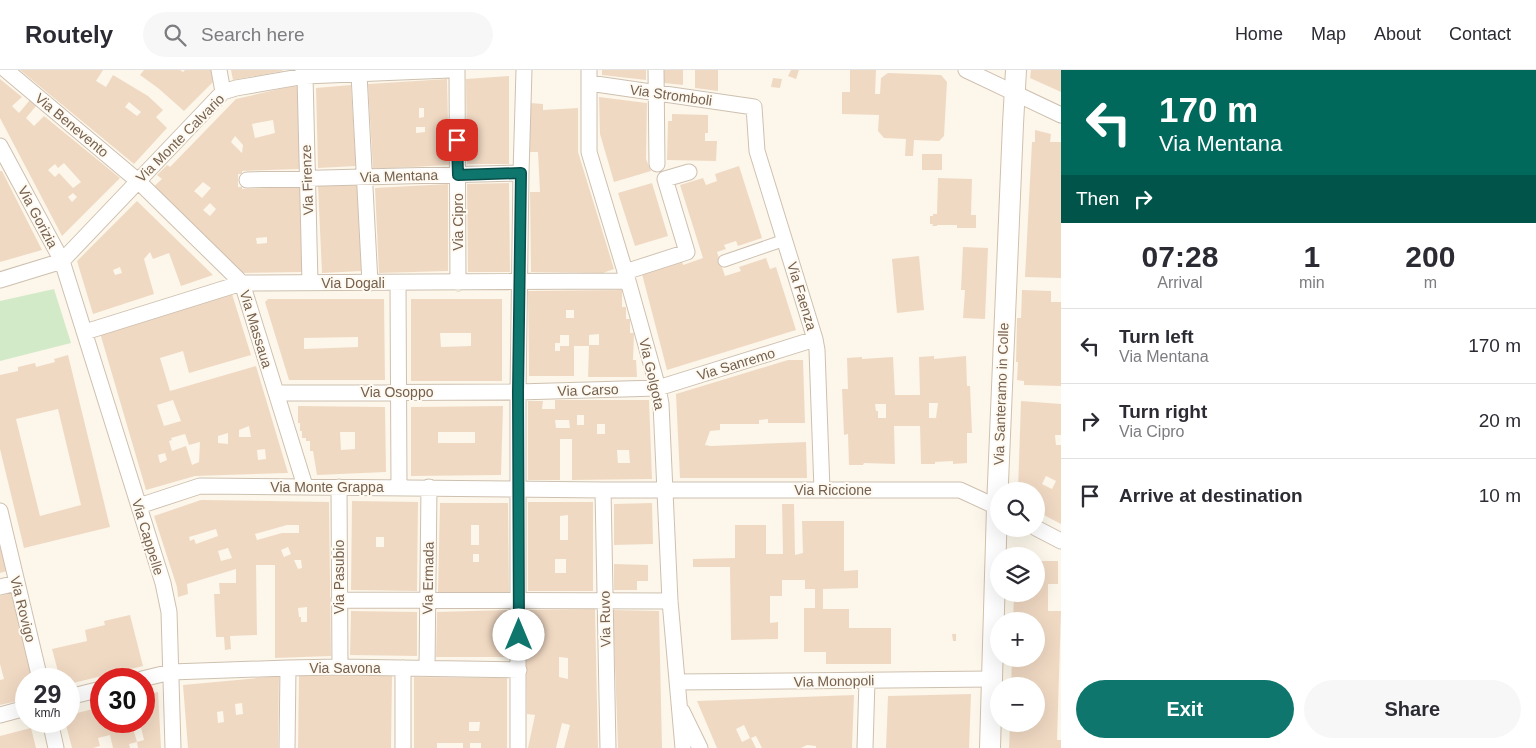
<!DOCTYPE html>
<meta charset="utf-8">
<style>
:root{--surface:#fff;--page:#f7f7f7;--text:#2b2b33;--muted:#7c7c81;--line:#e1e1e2;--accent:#0f766e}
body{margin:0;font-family:Helvetica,sans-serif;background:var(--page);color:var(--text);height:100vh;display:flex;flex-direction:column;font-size:19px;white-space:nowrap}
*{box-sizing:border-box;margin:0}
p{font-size:16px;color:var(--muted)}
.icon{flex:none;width:28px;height:28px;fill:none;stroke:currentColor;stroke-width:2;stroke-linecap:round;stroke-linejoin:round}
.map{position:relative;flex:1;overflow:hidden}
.panel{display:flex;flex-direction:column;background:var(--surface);width:475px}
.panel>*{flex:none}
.hud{background:#00695c;color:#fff;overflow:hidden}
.buttons{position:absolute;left:990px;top:412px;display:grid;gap:10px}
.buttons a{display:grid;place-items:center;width:55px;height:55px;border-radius:50%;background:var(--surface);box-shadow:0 5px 20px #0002;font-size:25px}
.speed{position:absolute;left:15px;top:598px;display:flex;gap:10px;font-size:25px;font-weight:700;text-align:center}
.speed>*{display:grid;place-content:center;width:65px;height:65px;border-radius:50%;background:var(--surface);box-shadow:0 5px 20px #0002;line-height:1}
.speed small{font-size:12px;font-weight:400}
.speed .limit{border:8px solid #d22;background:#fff;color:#111}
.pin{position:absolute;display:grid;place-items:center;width:42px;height:42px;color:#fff;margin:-21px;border-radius:10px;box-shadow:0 2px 8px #0006}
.me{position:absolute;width:55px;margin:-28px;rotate:0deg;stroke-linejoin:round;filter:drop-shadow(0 0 4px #0008)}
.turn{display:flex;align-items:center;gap:18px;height:105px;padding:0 15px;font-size:22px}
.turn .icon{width:65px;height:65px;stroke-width:2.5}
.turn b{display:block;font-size:35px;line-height:42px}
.then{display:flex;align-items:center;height:48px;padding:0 15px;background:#0003;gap:10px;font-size:19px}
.eta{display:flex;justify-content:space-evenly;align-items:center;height:85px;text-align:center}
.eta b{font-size:30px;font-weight:700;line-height:35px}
.primary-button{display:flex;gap:10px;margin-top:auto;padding:10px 15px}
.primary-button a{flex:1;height:58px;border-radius:30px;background:var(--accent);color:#fff;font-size:20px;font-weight:700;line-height:58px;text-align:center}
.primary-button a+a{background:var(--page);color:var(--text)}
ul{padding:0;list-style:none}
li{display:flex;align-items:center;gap:15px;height:75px;padding:0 15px;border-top:1px solid var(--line)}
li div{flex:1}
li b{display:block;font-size:19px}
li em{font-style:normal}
header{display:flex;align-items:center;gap:30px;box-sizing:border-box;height:70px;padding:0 25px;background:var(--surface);border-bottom:1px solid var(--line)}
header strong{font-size:24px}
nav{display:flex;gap:28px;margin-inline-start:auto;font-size:18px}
.search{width:350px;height:45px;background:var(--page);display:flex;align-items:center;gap:12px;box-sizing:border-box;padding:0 18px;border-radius:28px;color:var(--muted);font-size:19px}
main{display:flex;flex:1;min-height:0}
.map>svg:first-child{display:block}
.green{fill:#d3eac8}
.building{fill:#f0d9c3;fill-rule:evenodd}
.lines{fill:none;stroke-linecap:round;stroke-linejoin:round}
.pedestrian-casing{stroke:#cec0b0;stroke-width:13}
.minor-casing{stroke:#cec0b0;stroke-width:17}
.secondary-casing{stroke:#d1c0ad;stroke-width:22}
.pedestrian{stroke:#fff;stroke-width:11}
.minor{stroke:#fff;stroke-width:15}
.secondary{stroke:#fff;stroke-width:20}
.route-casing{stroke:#0a4d48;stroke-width:12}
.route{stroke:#0f766e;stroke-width:9}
.labels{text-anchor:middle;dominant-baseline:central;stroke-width:4;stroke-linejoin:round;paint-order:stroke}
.street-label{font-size:14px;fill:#76604e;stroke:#fefaf1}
</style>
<header>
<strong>Routely</strong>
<div class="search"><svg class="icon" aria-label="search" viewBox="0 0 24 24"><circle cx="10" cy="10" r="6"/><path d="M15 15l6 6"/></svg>Search here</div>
<nav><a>Home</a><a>Map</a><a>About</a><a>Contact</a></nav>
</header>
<main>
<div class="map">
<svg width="1061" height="678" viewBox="0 0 1061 678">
<rect width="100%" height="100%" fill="#fcf7ea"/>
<!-- green -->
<path class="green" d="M54 219 71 273 0 291V231Z"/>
<!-- building -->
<path class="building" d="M20 0H103L96 11 106 17 113 5 148 26 163 40 156 47 167 58 134 94ZM129 32 141 42 137 46 125 37Z
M144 0H180L183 2 185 0H211L213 12 184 41 158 18 140 5Z
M231 0H282L283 1 233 10Z
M602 0H646V10L602 5Z
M664 0H683V15L664 13Z
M695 0H718V21L695 18Z
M791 0H799L796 9 788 6Z
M850 0H876L875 24H880L881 8 888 3 941 5 947 12 944 66 939 71 914 70 913 86H905L906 69 884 68 878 61 879 45 842 44V22H850Z
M1031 0H1061V22L1030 8Z
M509 6V94H467L466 9Z
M773 8 782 9 780 18 771 17Z
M0 9 22 27 12 36 19 43 30 30 36 36 26 48 34 56 44 46 120 108 62 166 0 48ZM64 93 81 112 73 118 59 103 55 107 48 100 55 94 58 98ZM73 123 77 127 72 132 68 127Z
M447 9 449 95 373 99 368 14ZM419 38H424V47L419 48ZM416 57H425V62L416 63Z
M297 15 301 58 300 99 242 101V104H238V117H242V119L300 117 302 202 239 203 151 119 162 109 157 105 167 95 170 97 236 29ZM273 50 275 63 255 68 252 54ZM235 66 243 75 242 83 231 72ZM203 112 211 118 202 128 194 121ZM210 133 216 139 210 146 203 140ZM267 167V173L257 174 256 168Z
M351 15 356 96 318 98 316 18Z
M599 27 647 33 646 89 651 101 614 112 600 64Z
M530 33 543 34V40L578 38V82L614 199 603 203 531 202 530 122H540L538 82H529Z
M672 44 708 45V63H705V71H717L716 91 667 90 668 51H672Z
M1035 60 1051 64 1050 72H1061V208L1025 207 1032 72H1035Z
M922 84H942V100H922Z
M739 96 762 168 738 176 736 171 724 175 726 179 717 182 725 206 741 201 739 197 766 188 770 199 776 197 796 260 667 300 642 204 682 191 683 195 703 188 680 115 703 108 706 115 717 111 715 104Z
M0 101H2L42 180 0 192Z
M938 108 972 109 971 145H976V158H957V155H937V156H932L933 154H930V146H933V144H937Z
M509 113 510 202H468L467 114Z
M652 113 668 166 635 176 618 123Z
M448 114V201L379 203 375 118Z
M358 115 362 201 322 203 318 116Z
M137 131 213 205 181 216 169 183 153 189 150 182 144 189 154 224 93 244 77 191ZM120 197 122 203 115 205 113 200Z
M963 177 988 178 985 249 963 248 965 220H961Z
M919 186 924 240 897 243 892 189Z
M622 220V237H626V249H630V263H634L633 290H636L637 307H588L589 276H574V306H529L528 221ZM566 240H574V248H566ZM599 264V275H589V265ZM560 265H569V276H560V281H555V273H560Z
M1022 220 1051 221V232H1061V316L1024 315V311L1017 310 1018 292H1016L1017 248H1021Z
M232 224 251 285 189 303 183 281 160 288 170 321 256 296 288 403 195 406 146 420 100 263ZM173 330 181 351 164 356 157 335ZM249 356 251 367H239V360ZM228 363V374L218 373V366ZM185 364 189 375 200 372 199 392 192 395 186 376 172 381 169 371 172 370 171 368ZM265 379 266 389 258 390 257 380ZM165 383 167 390 160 393 158 385Z
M268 229H384L385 310H289L265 232ZM358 267V277L304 279V268Z
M411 229H502V311H411ZM440 263H471V276L441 277Z
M68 285 110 457 24 478 0 379V305L18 301V297L35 293 36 297 55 292 54 289ZM58 339 81 435 40 446 16 349Z
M934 286V289L966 286 967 316H970L972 363H967V393L953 394V391L935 392V394H921L920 356H894L895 394 864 393 863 395H849L848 364 844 365 842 319H848L847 288 862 287V289L893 287 895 325H920L919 287ZM929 333H938L936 348H929ZM875 334H886V348H878V341H876Z
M788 290H803L805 353H768V349L759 350V354H720V360L710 361 705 375 711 376 806 372 807 408H680L676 324Z
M555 330H649L652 409 572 410V369H560V410H528V331H543L542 339H555ZM577 345H584V355H577ZM555 350H569L570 358H556ZM597 354H605V364H597ZM617 380H629L630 393H618Z
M1021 331 1061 334V365H1055L1056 375H1061V454L1036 441V421H1018ZM1046 406 1056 411 1052 419 1042 414Z
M298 336 385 337 386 402 317 405 313 381H310V371H306V368H302V361H300V353H298ZM340 362H355V379L341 380Z
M503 336 501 405 411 406V337ZM438 362H475V373H438Z
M201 430 329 432 331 586 275 588V495H256L257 565 230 566 231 579 225 580 224 567H216L214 524H220L219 513H236V499L187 514 188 524 178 527 177 517 154 446ZM287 455H299V463H282L257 470 255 464ZM216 459 218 466 196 474 194 469 190 471 189 467ZM288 477 291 484 284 487 281 480ZM228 478 232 488 221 491 218 481ZM294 490H301L302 498 298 499ZM307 537V552H301V547H299L298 538Z
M352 431 418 432 417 521 351 520ZM376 467H384V477H376Z
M528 432H593V521H528ZM568 445V470H560V446ZM555 489H566V503H555Z
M440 433H508L509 522H438ZM471 455H479V475H471ZM473 484H479V492H473Z
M652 433 653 474 614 475V434Z
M782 434H794L795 485 803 483 802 451H844V501L858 500V518L823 519V539H849V558H891V594H826V582H804V538H815V519H805V510H782V526H770V553L778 552V569L731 570 730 497H693V489L735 488V455H766V484H783Z
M0 476 7 501 0 503Z
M1036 491H1058V514H1048V541H1061L1057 670H1061V678H1009L1010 654H1036V616H1011L1012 589H1036V551H1013L1014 524H1036Z
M614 494 648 495V511H637V520H614Z
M11 523 32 609H26V629L0 635V610L4 609 0 594V526Z
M595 539 598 678H564L570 655 562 653 556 678H528L535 645 527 644 525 540ZM559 587 568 588V609L559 607Z
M507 540 506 587H436L437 542Z
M613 540 659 541 662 678H618Z
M351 541 417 542V586L350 585Z
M130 545 143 596 69 614V609H60L52 579 87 571 85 560 105 555 104 551Z
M952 564H956V571H953Z
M279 606 278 678H188L183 615ZM242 633 243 644 236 645 235 634ZM223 641 224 652 218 653 217 642Z
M299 606H392L391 678H298Z
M414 607 507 608V678H481V673H470V678H463V673H437V678H414ZM469 652H480L479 661H469Z
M158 622 161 678H138L137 672 144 670 140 653 132 655 137 672 129 674 130 678H113L110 665 98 668 100 676 93 678H72L65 651H69V645L101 637V651H144V625Z
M971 624 969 678H886L888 626Z
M854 625 852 678H816V676L807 675 801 678H762L756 666 751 668 756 678H717L697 631ZM744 655 750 668 742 672 736 659Z
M31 658 36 678H0V666Z"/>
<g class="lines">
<defs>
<path id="pedestrian" d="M724 191 785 170"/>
<path id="minor" d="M6 0 138 111 242 213 305 416
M219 0 223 22
M303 0 305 6 310 213
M457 0 458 213
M589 0V82L628 211 658 318 661 334 670 531 683 678
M656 0 657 94
M966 0 1061 45
M359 4 370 213
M589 13 754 37 757 81 815 269 817 280 822 420
M0 76 62 191 163 513 169 542 173 678
M247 110 521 103
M625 202 687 182 665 109 689 102
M0 210 62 191 223 22 236 18 305 6 449 0
M398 213 399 417
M85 262 242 213 628 211
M276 323 518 322 658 318 815 269
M339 417 340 597
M603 420 608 678
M139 436 200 416 603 420H960L999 438
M0 441 40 609
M1036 458 1061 471
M0 517 17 513
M339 530 670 531
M427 598 429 417
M142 609 171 602 288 598 340 597 519 600
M677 612 992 609
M69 627 101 619
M682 641 700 678
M0 645 26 638
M50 651 56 678
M287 678 288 598
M403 678V598
M518 678V322L521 103 524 0
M865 678 867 610"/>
<path id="secondary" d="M990 678 997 437 1013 54 1016 0"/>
</defs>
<!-- pedestrian casing -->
<use href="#pedestrian" class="pedestrian-casing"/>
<!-- minor casing -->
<use href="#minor" class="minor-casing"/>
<!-- secondary casing -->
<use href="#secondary" class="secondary-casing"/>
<!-- pedestrian -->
<use href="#pedestrian" class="pedestrian"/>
<!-- minor -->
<use href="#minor" class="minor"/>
<!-- secondary -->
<use href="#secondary" class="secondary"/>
</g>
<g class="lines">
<defs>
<path id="route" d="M457 70 458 105 521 103 518 322 519 565"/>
</defs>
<!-- route casing -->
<use href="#route" class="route-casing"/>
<!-- route -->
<use href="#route" class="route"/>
</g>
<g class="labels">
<!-- street labels -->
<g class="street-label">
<text transform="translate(671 25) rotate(8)">Via Stromboli</text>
<text transform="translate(72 55) rotate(40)">Via Benevento</text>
<text transform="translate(180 68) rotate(-45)">Via Monte Calvario</text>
<text transform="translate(399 106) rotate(-2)">Via Mentana</text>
<text transform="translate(307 110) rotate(-92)">Via Firenze</text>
<text transform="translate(38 147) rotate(62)">Via Gorizia</text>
<text transform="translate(458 152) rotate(-90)">Via Cipro</text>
<text x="353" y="213">Via Dogali</text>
<text transform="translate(802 226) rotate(73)">Via Faenza</text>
<text transform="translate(256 259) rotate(73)">Via Massaua</text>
<text transform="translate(736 294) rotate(-17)">Via Sanremo</text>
<text transform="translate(652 304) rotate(77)">Via Golgota</text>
<text transform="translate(588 320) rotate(-2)">Via Carso</text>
<text x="397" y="322">Via Osoppo</text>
<text transform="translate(1001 324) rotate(-88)">Via Santeramo in Colle</text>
<text x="327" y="417">Via Monte Grappa</text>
<text x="833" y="420">Via Riccione</text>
<text transform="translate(148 467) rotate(73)">Via Cappelle</text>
<text transform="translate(339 507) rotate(-90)">Via Pasubio</text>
<text transform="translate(428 508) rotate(-89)">Via Ermada</text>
<text transform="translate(23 539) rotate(76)">Via Rovigo</text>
<text transform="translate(605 549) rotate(-91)">Via Ruvo</text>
<text x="345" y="598">Via Savona</text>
<text transform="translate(834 611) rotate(-1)">Via Monopoli</text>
</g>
</g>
</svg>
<div class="buttons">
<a><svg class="icon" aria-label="search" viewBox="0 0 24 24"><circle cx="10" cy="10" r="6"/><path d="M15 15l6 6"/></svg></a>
<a><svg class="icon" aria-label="layers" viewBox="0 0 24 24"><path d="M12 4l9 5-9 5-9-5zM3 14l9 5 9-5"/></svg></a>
<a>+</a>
<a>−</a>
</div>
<div class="speed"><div>29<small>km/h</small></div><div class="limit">30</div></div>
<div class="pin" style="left:457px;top:70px;background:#d93025"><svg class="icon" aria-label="arrive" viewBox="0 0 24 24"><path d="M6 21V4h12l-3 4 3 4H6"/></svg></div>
<svg class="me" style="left:519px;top:565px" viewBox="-20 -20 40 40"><circle r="19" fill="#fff"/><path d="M0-13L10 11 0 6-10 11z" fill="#0f766e"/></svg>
</div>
<section class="panel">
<div class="hud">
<div class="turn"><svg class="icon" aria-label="left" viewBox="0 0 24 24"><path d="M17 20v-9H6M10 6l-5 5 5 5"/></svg><div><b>170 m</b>Via Mentana</div></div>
<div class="then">Then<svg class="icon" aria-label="right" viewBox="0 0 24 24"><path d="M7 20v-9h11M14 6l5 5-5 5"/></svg></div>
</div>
<div class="eta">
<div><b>07:28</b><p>Arrival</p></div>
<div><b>1</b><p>min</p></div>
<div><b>200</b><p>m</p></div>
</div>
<ul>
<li><svg class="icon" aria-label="left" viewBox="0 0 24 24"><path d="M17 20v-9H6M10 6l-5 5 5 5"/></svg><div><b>Turn left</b><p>Via Mentana</p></div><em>170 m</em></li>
<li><svg class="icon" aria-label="right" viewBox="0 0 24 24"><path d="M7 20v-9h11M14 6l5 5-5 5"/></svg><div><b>Turn right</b><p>Via Cipro</p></div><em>20 m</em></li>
<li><svg class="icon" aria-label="arrive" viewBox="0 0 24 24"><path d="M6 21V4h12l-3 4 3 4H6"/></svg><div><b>Arrive at destination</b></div><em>10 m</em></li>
</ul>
<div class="primary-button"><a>Exit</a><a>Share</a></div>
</section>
</main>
